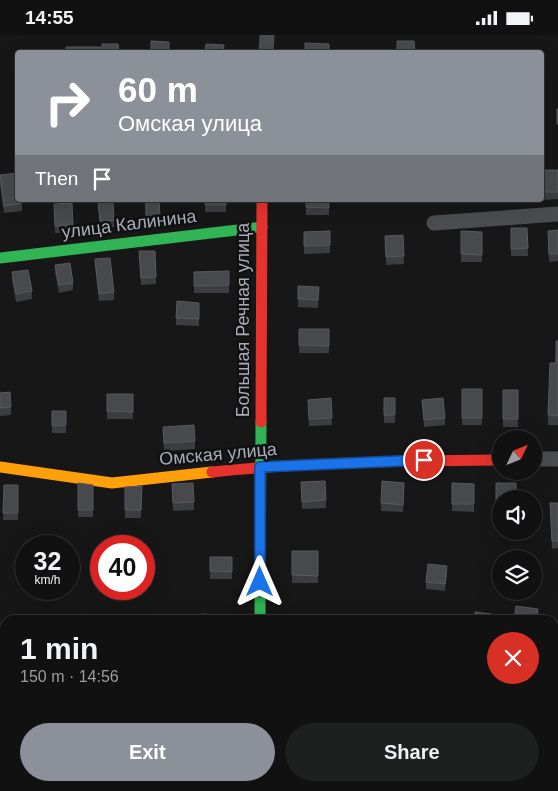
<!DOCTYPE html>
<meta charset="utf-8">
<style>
:root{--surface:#111;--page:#1e1f1f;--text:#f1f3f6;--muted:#9c9d9f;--line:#303131;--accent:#8c9099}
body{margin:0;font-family:Helvetica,sans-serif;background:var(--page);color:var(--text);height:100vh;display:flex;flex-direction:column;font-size:19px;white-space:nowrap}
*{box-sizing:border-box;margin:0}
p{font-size:16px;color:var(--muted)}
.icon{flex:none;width:28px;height:28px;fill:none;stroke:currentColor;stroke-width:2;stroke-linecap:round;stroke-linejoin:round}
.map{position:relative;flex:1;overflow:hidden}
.side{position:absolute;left:0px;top:580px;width:559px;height:176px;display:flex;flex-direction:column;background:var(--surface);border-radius:15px 15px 0 0;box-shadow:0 5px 20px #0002,0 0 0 1px var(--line)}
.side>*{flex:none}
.hud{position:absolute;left:15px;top:15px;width:529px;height:152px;border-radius:5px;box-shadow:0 5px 20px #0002,0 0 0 1px var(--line);background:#8c9099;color:#fff;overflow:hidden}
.needle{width:32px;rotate:47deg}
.controls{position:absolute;left:492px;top:395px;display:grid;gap:10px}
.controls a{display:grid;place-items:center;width:50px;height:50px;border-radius:50%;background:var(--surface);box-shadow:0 5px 20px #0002,0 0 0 1px var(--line);font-size:25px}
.speed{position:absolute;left:15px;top:500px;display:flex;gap:10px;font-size:25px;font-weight:700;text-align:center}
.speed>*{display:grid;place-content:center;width:65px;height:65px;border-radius:50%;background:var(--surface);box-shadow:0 5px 20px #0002,0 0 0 1px var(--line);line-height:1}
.speed small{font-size:12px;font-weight:400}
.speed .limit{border:8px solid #d22;background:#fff;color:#111}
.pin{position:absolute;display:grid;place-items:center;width:42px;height:42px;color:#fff;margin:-21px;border:2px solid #fff;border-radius:50%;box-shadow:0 1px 5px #0007}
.me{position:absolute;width:55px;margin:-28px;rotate:0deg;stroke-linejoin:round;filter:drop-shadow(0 0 4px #0008)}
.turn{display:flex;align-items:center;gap:18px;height:105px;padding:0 20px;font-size:22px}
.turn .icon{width:65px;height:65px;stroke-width:2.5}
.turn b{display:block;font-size:35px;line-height:42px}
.then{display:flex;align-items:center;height:48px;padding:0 20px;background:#0003;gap:10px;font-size:19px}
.round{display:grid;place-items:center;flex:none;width:52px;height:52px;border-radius:26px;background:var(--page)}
.overview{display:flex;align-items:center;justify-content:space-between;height:85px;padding:0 20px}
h1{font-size:30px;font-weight:700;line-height:38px}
.cta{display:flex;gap:10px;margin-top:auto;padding:10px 20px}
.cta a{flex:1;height:58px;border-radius:30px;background:var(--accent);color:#fff;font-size:20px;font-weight:700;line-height:58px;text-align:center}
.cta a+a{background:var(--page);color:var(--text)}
.status{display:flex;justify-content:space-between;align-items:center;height:35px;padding:0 25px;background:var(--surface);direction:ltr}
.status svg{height:14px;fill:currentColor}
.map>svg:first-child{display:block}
.water{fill:#2a3239}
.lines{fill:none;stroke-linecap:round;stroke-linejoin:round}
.street{stroke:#4b4c50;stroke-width:15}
.fast{stroke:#30b455;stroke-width:11}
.slow{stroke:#ff9f0a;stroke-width:11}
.jam{stroke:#e5322d;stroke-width:11}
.wall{fill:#3c3d40}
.shaded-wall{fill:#28292a}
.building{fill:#48494d;stroke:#57595e}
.route-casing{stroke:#114b97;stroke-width:12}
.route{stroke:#1a73e8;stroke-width:9}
.labels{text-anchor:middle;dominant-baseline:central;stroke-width:5;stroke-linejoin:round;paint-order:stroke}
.street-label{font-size:18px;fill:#a8adb8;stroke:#111113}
</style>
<div class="status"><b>14:55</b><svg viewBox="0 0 49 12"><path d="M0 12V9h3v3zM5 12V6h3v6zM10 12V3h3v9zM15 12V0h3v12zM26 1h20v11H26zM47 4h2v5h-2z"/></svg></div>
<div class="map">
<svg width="558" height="756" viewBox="0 0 558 756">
<rect width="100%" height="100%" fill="#171717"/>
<!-- water -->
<path class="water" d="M119 751H202L210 756H128Z"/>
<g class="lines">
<!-- street -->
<path class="street" d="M266 18 267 0
M434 188 558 179
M534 424H558
M0 602 5 605
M554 638 558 639
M253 756 254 751"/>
<!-- fast -->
<path class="fast" d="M0 223 262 192
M260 585 261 387"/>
<!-- slow -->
<path class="slow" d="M0 432 112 448 212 437"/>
<!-- jam -->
<path class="jam" d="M261 387 262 165
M212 437C308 427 404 426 501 425"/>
</g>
<!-- wall -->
<path class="wall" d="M542 135H558V164L543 165Z
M0 140 22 168V176L4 178 0 149Z
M145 165H159L160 189H146Z
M205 165H226V177H205Z
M306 165H329V180H306Z
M399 165H410V168H399Z
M433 165H449V166H433Z
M484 165H498V166H484Z
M98 167 114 185V192L100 193Z
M54 169 73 190V197L55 198Z
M511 193H527L528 221H511Z
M558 195V226L549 227 548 203Z
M330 196V218L304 219V197Z
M461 196 482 197V227H461Z
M403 200 404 229 386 230 385 201Z
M155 216 156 249 141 250 139 224Z
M95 224 114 257V265L99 266 95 232Z
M55 230 73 248V255L59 258 55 237Z
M229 236V258H194V237Z
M12 237 32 256V264L16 267 12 245Z
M298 251 319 252 318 273 298 272Z
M199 275V291L176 290V283Z
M299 294H329V318H299Z
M558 306V390H548V380Z
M462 354H482V390H462Z
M503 355H518V392H503Z
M0 358 11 372V380L0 381Z
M107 359H133V384H107Z
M331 363 332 390 309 391 308 372Z
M384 363H395V388H384Z
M422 365 445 383V390L424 392Z
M52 376H66V398H52Z
M163 392 195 406V414L164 416Z
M78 448 93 450V482H78Z
M452 448 474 449V477L452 476Z
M496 448 501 464V476H496Z
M172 449 194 467V475L173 476Z
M4 450H18V485H3Z
M142 451 141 483H125V452Z
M301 454 326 465V473L302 474Z
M404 455 403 477 381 476V468Z
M550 468H558V513L552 514Z
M292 516H318V548H292Z
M210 522H232V544H210Z
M447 538 445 556 426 554V547Z
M37 554H54V560L37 559Z
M554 663H558V695H554Z
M0 715 3 732 73 751V756H0Z"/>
<!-- shaded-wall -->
<path class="shaded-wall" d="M3 716V730L0 741V727Z
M70 751H73V756H69Z"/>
<!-- building -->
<path class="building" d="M151 6 169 7V18H151Z
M397 6H414L415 18H397Z
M305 8 329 9V18H305Z
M102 9H118L119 18H66V12H102Z
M206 9 224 10 223 18H205Z
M30 15 47 16V18H30Z
M470 16V18H455V17Z
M557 74H558V89H557Z
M542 135H558V157H543Z
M18 138V165H21L22 168 4 171 0 140Z
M146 165H159L160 181H146Z
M205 165H226V170H205Z
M306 165H329V173L306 172Z
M113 166 114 185 100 186 98 167Z
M72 168 73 190 55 191 54 169Z
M511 193H527L528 213 511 214Z
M558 195V219H549L548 196Z
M330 196V210L304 211V197Z
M461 196 482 197V220L461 219Z
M403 200 404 221 386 222 385 201Z
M139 216H155L156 242 141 243Z
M110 223 114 257 99 259 95 224Z
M70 228 73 248 59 250 55 230Z
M28 235 32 256 16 259 12 237Z
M229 236V250L194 251V237Z
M298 251 319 252 318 265 298 264Z
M177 266 199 268V284L176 283Z
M299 294H329V311L299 310Z
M556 306H558V381L548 380 550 328H556Z
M462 354H482V383H462Z
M503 355H518V384H503Z
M10 357 11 372 0 373V358Z
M107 359H133V377L107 376Z
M331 363 332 383 309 384 308 365Z
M384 363H395V380H384Z
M443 363 445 383 424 385 422 365Z
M52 376H66V390L52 391Z
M194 390 195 406 164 408 163 392Z
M325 446 326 465 302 467 301 447Z
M382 446 404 448 403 470 381 468Z
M78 448 93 450V475H78Z
M193 448 194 467 173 468 172 449Z
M452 448 474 449V469H452Z
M496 448H516V464H501V469H496Z
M4 450H18V478H3Z
M142 451 141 475H125V452Z
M550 468H558V506H552Z
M292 516H318V541L292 540Z
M210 522H232V537L210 536Z
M428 529 447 531 445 549 426 547Z
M516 571 538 574 537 585H514Z
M475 577 491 579 490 585H474Z
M202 579 228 581V585H202Z
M324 580V585H304V581Z
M102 582H116V585H102Z
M554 663H558V687H554Z
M0 715 3 716 0 727Z
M0 731 5 732V751H70L69 754 64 752 63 756H0Z
M345 751H360V756H344Z"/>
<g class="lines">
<defs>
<path id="route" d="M260 547V432L424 425"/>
</defs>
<!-- route casing -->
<use href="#route" class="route-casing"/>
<!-- route -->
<use href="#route" class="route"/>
</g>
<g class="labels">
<!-- street labels -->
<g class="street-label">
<text transform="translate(129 189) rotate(-7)">улица Калинина</text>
<text transform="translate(243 285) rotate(-90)">Большая Речная улица</text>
<text transform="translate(218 419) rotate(-5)">Омская улица</text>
</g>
</g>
</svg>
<div class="controls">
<a><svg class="needle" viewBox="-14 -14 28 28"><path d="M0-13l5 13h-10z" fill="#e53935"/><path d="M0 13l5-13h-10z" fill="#9c9d9f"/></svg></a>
<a><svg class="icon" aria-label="sound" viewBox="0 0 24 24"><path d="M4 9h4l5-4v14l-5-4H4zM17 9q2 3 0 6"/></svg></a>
<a><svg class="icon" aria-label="layers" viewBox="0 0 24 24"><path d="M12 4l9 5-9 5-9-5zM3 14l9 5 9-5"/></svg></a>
</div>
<div class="speed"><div>32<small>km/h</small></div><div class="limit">40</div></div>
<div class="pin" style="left:424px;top:425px;background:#d93025"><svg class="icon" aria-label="arrive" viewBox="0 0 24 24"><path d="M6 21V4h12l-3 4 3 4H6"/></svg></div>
<svg class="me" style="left:260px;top:547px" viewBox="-20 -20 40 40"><path d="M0-17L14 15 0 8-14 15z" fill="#1a73e8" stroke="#fff" stroke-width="4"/></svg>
<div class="hud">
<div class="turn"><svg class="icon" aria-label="right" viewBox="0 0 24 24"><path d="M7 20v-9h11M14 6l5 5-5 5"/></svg><div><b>60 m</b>Омская улица</div></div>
<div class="then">Then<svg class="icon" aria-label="arrive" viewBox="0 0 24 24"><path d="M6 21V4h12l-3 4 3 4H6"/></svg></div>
</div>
<section class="side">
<div class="overview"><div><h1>1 min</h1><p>150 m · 14:56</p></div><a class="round" style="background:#d93025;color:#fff"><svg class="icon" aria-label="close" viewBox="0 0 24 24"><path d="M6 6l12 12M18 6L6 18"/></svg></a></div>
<div class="cta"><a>Exit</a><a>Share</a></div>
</section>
</div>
